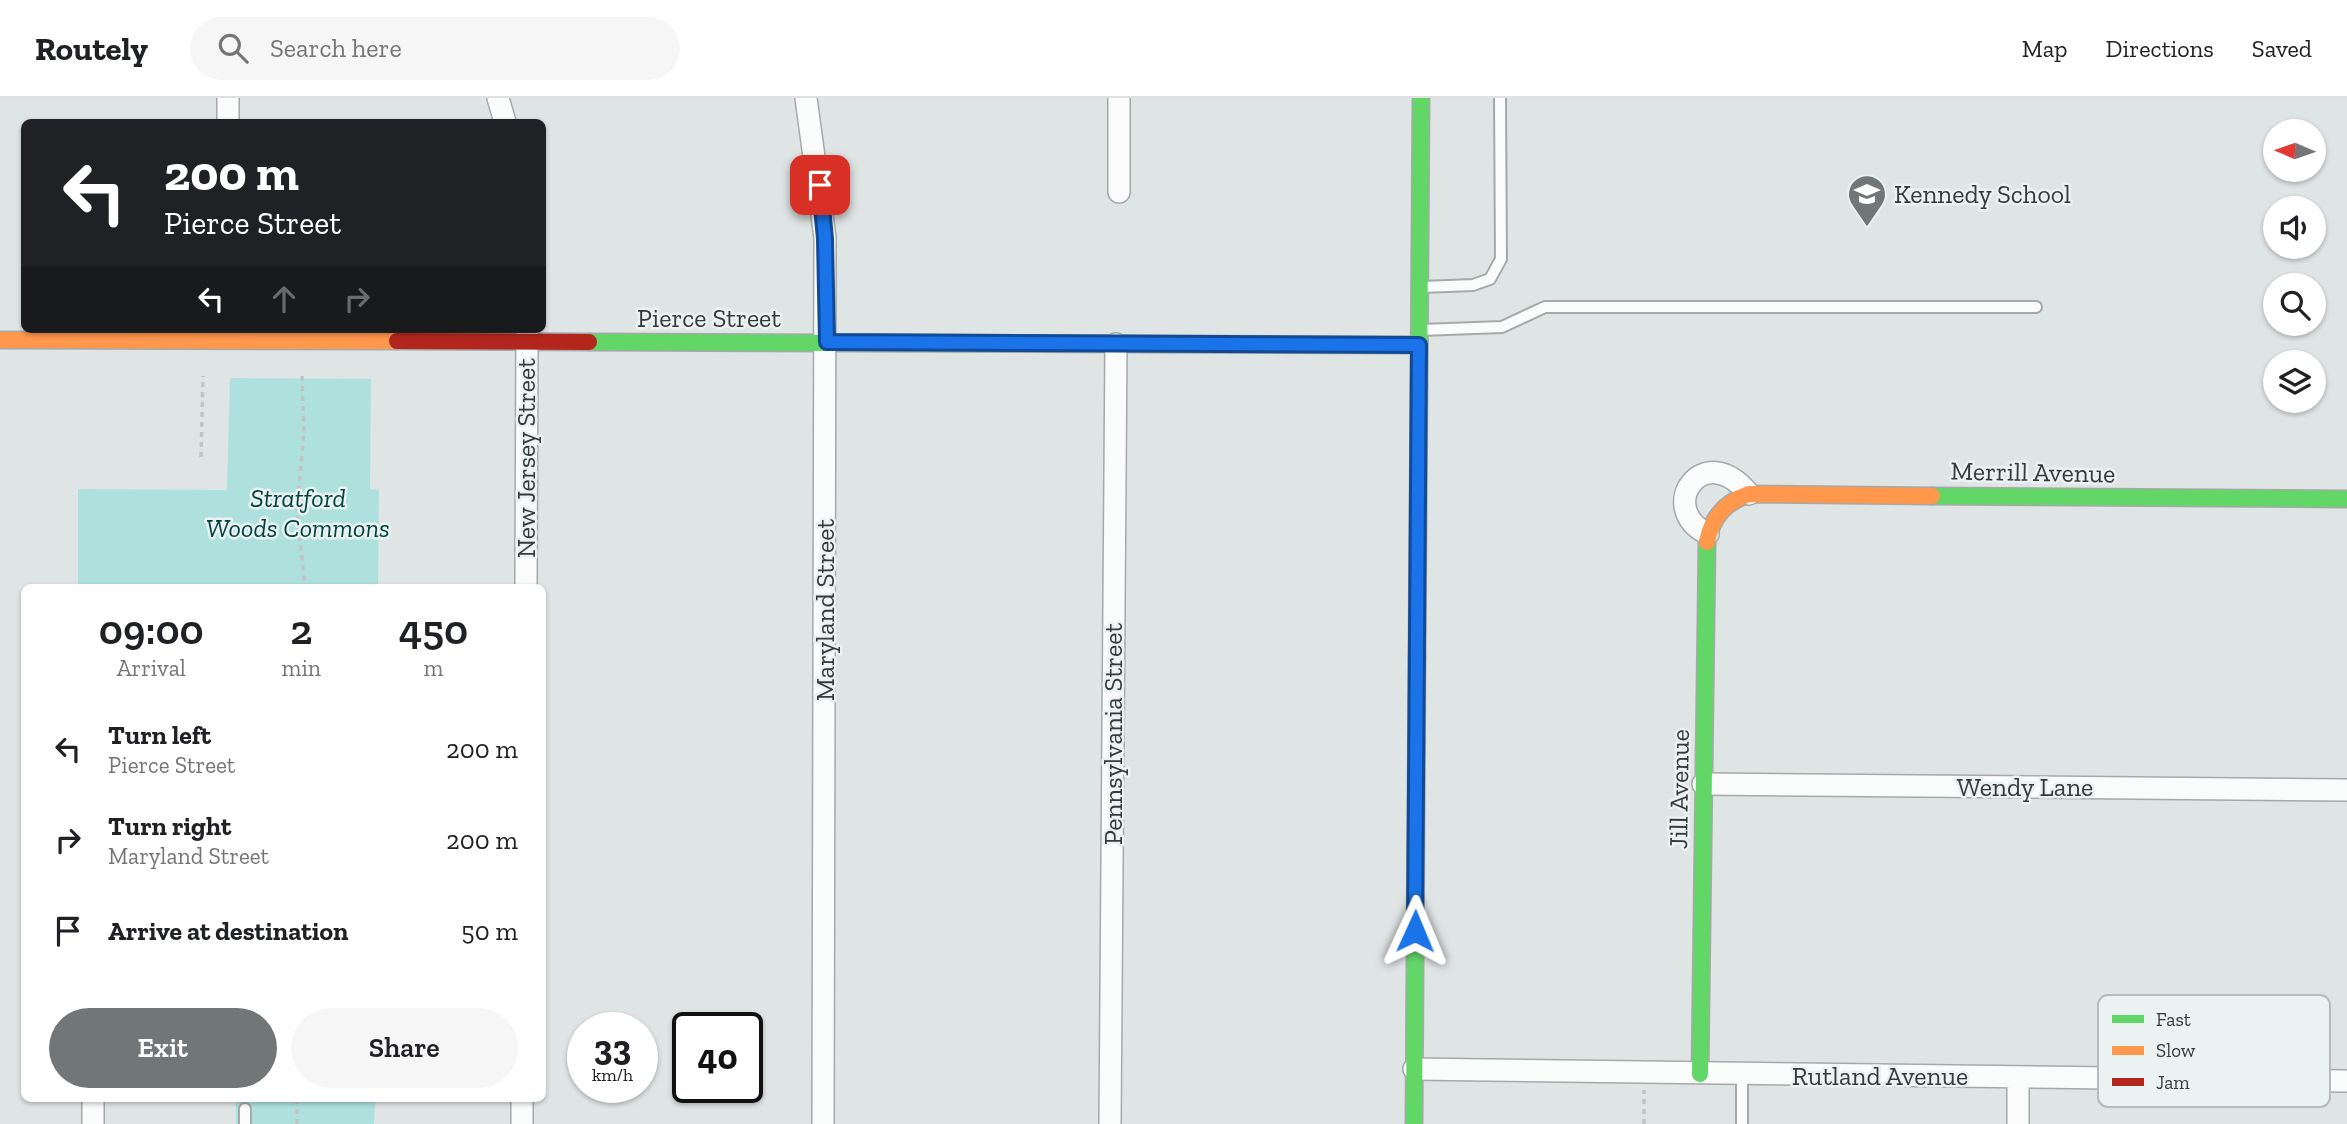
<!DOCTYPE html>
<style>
:root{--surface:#fff;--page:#f6f6f6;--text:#202124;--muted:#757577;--line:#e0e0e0;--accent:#717676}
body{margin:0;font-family:"Zilla Slab",serif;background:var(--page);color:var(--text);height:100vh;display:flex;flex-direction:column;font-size:26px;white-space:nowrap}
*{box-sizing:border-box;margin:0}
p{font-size:23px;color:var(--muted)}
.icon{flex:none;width:38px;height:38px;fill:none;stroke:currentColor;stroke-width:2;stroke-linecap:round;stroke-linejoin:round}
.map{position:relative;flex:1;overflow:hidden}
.sheet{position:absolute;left:21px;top:486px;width:525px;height:518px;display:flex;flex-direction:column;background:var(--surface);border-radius:10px;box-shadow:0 2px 5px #0004}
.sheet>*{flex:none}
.hud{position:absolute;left:21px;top:21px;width:525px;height:214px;border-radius:10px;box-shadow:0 2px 5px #0004;background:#202124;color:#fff;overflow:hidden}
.needle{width:46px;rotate:272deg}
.buttons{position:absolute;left:2263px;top:21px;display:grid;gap:14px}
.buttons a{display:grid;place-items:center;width:63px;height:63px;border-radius:50%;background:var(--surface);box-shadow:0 2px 5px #0004;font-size:35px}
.speed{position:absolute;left:567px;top:914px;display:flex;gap:14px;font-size:35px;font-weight:700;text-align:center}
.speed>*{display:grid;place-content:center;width:91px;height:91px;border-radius:50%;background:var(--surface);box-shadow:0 2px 5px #0004;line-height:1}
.speed small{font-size:18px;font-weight:400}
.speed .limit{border:4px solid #111;border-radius:10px;background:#fff;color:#111}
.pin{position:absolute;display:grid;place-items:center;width:60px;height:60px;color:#fff;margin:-30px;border-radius:14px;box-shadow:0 4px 10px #0006}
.me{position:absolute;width:77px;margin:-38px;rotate:1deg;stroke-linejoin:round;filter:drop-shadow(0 0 5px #0008)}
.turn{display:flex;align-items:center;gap:24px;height:147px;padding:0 28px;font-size:32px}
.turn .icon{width:91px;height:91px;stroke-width:2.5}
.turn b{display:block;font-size:49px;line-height:60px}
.lanes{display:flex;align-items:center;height:66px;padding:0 28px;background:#0003;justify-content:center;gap:35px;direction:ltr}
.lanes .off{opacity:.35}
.eta{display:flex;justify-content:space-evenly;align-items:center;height:119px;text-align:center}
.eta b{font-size:42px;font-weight:600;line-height:49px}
.action{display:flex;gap:14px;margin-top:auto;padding:14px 28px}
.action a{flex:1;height:80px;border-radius:42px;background:var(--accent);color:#fff;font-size:28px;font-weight:600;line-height:80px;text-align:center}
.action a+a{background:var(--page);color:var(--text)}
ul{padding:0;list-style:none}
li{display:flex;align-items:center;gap:21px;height:91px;padding:0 28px}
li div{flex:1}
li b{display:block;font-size:26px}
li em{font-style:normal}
header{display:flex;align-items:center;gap:42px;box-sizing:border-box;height:98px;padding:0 35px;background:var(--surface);border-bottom:2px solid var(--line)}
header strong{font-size:33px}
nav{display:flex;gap:38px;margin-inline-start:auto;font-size:24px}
.search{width:490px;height:63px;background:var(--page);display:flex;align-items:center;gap:18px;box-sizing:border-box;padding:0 24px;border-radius:38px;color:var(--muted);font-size:26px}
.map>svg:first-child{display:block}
.green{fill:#aee1de}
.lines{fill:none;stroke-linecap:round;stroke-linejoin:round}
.lane-casing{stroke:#a5a9a9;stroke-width:14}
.street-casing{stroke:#a5a9a9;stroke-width:24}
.fast-casing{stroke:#a5a9a9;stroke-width:19}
.slow-casing{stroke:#a5a9a9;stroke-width:19}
.jam-casing{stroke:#a5a9a9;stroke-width:19}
.path{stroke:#c2c3c3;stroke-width:3.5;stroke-dasharray:5 5;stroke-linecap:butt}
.lane{stroke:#fafbfb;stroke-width:10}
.street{stroke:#fafbfb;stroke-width:21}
.fast{stroke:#63d668;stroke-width:16}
.slow{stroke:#ff974d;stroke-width:16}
.jam{stroke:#b3261e;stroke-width:16}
.route-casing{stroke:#114b97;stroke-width:18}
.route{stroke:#1a73e8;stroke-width:12}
.labels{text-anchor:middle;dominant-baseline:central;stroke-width:5;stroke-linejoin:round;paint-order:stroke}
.poi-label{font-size:26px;fill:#363a3a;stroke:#eaf3f2;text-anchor:start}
.street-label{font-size:26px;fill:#363a3a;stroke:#eaf3f2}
.park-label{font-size:26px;font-style:italic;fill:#004340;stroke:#eaf3f2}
.key{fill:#eaf3f2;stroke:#b4bcbb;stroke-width:2}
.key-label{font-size:19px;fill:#363a3a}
</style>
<header>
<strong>Routely</strong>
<div class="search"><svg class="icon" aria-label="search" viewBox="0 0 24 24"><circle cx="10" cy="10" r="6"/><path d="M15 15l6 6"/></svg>Search here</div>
<nav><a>Map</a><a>Directions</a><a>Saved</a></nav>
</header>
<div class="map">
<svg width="2347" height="1026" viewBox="0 0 2347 1026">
<rect width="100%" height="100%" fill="#dfe4e4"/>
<!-- green -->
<path class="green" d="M230 280 371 281 370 391 379 392 378 490H78V391L227 392Z
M236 1001H375L374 1026H236Z"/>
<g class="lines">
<defs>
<path id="lane" d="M1422 189 1473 187 1490 181 1501 161 1500 0
M1421 232 1502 229 1545 209H2036
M245 1026V1011
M1742 1026V977"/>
<path id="street" d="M498 0 505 24
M806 0 825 140 823 1026
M1119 0V94
M228 24V0
M1708 436C1655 411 1703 339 1749 396
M526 490 527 231
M1703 686 2347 692
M1414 971 2347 983
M93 1026V1001
M522 1026V1001
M1110 1026 1116 246
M2018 1026V979"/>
<path id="fast" d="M589 244 1419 247
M1419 288 1421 0
M1932 398 2347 401
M1700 976 1707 444
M1414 1026 1417 560"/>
<path id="slow" d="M0 242 397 243
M1707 444C1712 419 1725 404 1749 396L1932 398
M1417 560 1419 288"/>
<path id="jam" d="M397 243 589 244"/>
</defs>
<!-- lane casing -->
<use href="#lane" class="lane-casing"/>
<!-- street casing -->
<use href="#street" class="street-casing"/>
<!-- fast casing -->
<use href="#fast" class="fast-casing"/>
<!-- slow casing -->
<use href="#slow" class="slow-casing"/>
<!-- jam casing -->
<use href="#jam" class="jam-casing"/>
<!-- path -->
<path class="path" d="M302 278 304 334 297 412 305 490
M201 359 203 278
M297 1001V1026
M1644 1026V992"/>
<!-- lane -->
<use href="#lane" class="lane"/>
<!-- street -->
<use href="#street" class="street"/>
<!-- fast -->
<use href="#fast" class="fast"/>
<!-- slow -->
<use href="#slow" class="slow"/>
<!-- jam -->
<use href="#jam" class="jam"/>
</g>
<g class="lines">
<defs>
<path id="route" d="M820 87 825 141 827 244 1419 247 1415 833"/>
</defs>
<!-- route casing -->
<use href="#route" class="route-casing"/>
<!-- route -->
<use href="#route" class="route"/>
</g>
<!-- icons -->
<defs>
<symbol id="school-pin" viewBox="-11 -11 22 30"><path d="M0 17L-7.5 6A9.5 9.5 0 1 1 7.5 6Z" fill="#717676" stroke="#eaf3f2"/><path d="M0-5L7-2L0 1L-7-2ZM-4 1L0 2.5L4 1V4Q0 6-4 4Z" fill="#fff"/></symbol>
</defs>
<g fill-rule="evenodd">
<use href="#school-pin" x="1845" y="74" width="44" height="60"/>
</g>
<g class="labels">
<!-- poi labels -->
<g class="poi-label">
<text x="1894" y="96">Kennedy School</text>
</g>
<!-- street labels -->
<g class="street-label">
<text x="709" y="220">Pierce Street</text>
<text transform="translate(526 360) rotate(-90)">New Jersey Street</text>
<text transform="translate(2033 374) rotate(1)">Merrill Avenue</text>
<text transform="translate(825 512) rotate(-90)">Maryland Street</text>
<text transform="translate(1113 636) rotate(-90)">Pennsylvania Street</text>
<text x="2025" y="689">Wendy Lane</text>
<text transform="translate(1679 691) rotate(-89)">Jill Avenue</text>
<text x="1880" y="978">Rutland Avenue</text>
</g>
<!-- park labels -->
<g class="park-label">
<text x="298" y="400">Stratford<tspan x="298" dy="30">Woods Commons</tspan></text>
</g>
</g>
<!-- legend -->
<rect x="2098" y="897" width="232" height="112" rx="10" class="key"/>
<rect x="2112" y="917" width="32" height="8" fill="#63d668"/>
<rect x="2112" y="948" width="32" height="9" fill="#ff974d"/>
<rect x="2112" y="980" width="32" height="8" fill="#b3261e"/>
<g class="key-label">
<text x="2156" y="928">Fast</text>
<text x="2156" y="959">Slow</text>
<text x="2156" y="991">Jam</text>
</g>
</svg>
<div class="buttons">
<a><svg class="needle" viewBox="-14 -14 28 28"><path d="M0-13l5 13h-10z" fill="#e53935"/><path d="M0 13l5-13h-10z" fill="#757577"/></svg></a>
<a><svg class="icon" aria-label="sound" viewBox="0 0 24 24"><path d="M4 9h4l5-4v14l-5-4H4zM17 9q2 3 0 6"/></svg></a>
<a><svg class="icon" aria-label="search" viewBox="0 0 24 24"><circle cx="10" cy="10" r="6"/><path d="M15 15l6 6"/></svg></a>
<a><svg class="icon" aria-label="layers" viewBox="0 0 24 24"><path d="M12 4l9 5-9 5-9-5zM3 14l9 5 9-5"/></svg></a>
</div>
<div class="speed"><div>33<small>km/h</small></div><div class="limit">40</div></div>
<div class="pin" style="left:820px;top:87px;background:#d93025"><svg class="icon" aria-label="arrive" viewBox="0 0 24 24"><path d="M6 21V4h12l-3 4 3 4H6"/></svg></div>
<svg class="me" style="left:1415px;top:833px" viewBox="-20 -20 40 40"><path d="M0-17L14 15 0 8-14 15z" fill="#1a73e8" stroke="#fff" stroke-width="4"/></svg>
<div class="hud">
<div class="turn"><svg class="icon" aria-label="left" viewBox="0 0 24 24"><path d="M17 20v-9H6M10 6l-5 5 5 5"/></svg><div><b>200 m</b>Pierce Street</div></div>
<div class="lanes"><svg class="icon" aria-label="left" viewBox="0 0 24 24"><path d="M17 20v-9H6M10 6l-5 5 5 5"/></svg><svg class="icon off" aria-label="ahead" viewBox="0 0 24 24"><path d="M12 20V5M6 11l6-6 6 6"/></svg><svg class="icon off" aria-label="right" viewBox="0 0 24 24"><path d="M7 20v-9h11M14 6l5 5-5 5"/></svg></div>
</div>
<section class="sheet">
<div class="eta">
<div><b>09:00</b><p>Arrival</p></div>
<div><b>2</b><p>min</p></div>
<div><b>450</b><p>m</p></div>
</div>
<ul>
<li><svg class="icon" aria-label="left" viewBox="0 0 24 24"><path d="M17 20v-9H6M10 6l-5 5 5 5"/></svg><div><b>Turn left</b><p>Pierce Street</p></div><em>200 m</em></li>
<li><svg class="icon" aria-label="right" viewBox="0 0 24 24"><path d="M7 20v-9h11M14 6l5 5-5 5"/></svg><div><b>Turn right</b><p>Maryland Street</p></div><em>200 m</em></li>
<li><svg class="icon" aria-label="arrive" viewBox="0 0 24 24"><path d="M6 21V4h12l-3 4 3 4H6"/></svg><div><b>Arrive at destination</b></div><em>50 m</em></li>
</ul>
<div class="action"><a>Exit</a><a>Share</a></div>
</section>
</div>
